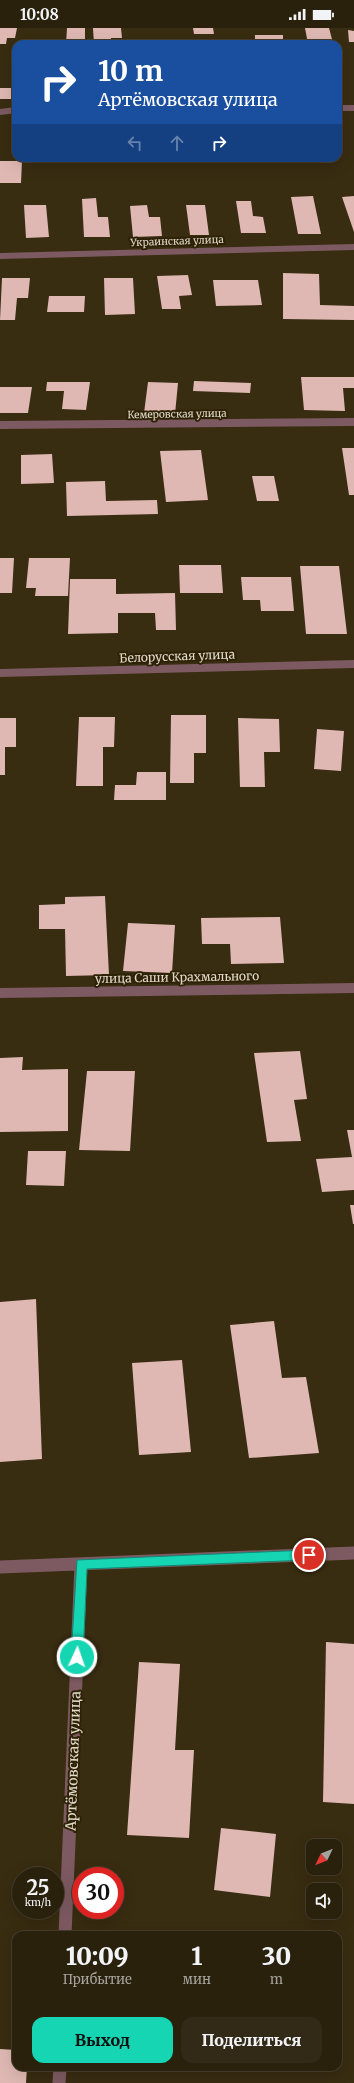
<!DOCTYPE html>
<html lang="ru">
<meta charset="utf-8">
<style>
:root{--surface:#2a210d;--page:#322916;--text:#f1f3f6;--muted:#a5a39d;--line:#463e2e;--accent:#16d5b3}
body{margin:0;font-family:Merriweather,serif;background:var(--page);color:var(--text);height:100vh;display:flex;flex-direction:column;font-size:15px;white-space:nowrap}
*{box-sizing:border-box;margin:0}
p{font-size:13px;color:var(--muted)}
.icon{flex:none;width:22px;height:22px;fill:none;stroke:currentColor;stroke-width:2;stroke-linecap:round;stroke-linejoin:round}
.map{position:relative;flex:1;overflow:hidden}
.side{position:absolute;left:12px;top:1903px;width:330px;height:140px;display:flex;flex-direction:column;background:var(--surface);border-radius:12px;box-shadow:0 4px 16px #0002,0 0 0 1px var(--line)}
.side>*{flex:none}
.guide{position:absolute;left:12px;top:12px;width:330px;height:122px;border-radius:12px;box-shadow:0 4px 16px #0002,0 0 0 1px var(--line);background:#1a4fa0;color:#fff;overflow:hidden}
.needle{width:26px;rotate:227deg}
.fabs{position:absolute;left:306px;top:1811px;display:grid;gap:8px}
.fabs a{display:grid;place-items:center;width:36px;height:36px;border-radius:8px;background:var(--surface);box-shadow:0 4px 16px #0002,0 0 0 1px var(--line);font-size:20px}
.speed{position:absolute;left:12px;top:1839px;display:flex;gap:8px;font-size:20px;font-weight:700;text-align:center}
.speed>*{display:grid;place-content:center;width:52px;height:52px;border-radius:50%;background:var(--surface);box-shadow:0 4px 16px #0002,0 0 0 1px var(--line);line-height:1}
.speed small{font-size:10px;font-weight:400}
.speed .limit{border:6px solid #d22;background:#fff;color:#111}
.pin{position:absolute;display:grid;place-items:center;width:34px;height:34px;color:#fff;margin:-17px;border:2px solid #fff;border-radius:50%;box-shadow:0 1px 4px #0007}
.me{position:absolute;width:44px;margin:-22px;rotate:3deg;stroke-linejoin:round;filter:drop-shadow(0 0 3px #0008)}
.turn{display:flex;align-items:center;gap:14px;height:84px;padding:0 20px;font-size:18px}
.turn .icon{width:52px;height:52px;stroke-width:2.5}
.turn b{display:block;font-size:28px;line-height:34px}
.lanes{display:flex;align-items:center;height:38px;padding:0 20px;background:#0003;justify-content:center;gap:20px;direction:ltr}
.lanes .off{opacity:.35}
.eta{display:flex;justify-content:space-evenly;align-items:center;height:68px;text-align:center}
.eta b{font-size:24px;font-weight:800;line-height:28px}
.action{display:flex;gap:8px;margin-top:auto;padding:8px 20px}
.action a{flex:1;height:46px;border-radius:12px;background:var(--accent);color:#111;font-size:16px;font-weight:800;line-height:46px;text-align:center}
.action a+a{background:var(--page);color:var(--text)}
.status{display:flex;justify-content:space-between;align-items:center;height:28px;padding:0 20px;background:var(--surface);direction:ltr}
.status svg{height:11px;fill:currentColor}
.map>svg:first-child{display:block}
.building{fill:#dfb8b3}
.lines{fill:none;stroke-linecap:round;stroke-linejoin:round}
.minor-far3{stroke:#7d5a61;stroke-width:6}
.minor-far2{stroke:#7d5a61;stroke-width:8}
.minor-far1{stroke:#7d5a61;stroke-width:10}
.minor{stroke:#7d5a61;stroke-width:13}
.route{fill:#16d5b3;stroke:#0e8a74}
.labels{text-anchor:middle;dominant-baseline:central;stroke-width:4;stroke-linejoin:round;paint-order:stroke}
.far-street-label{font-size:10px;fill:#e2dacb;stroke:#2e2206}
.street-label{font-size:12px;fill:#e2dacb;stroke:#2e2206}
.near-street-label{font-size:14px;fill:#e2dacb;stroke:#2e2206}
</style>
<div class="status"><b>10:08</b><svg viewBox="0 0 49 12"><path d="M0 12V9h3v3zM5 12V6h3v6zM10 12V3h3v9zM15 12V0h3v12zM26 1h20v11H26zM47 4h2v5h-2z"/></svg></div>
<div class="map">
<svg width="354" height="2055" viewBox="0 0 354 2055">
<rect width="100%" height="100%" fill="#382c11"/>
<!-- building -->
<path class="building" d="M0 0H17L15 10H7L6 16H0Z
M67 0H85V16H66Z
M93 0H121L122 10H111V16H94Z
M193 0H213L214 6H194Z
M305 0H329L333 15 308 16Z
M348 2 354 3V14H349Z
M255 7H283V16H255Z
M0 60H16L15 71H0Z
M0 133H22L21 155H0Z
M313 168 321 206H298L291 169Z
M354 168V204L342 169Z
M96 170 98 189H108L110 209H84L82 171Z
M236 173H251L253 188 263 189 266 205H241Z
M24 177H46L49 209 26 210Z
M147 177 149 189H160L162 208 133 209 130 178Z
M186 177H205L209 207H190Z
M283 245 319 246 320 277 354 278V292L283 291Z
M188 247 192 267 179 268 181 281H162L157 248Z
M2 250H30L28 270H17L15 292H0Z
M104 250H133L135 286 105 287Z
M213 252H258L262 277 216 278Z
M49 268H85L84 284H47Z
M301 349H354V360H343L345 383 304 382Z
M194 353 251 355 250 365 193 363Z
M47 354H90L86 382 62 381 64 363H46Z
M148 354 178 355 175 386 144 385Z
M0 359H32L28 385H0Z
M342 420H354V467H349Z
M201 422 208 472 166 474 160 423Z
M52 426 54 455 21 456V427Z
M252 448H274L279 473H257Z
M105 453 106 473 157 472 158 486 67 488 66 454Z
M0 530H14L12 565H0Z
M29 530H70L68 568H35L36 560H26Z
M179 537H221L223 565H180Z
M300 538H339L347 606H306Z
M241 549H291L294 583H261L260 572H243Z
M70 551H116V566L175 565 176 602H156L155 585H118V605L68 606Z
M171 687H206V725H194V755H170Z
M79 689H115L114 719H103V758H76Z
M0 690H16V719H5V747H0Z
M238 690 279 691 280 724H264L265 759H240Z
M317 701 344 703 341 743 314 741Z
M137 744H166V772H114L115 757H136Z
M105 868 109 947 66 948 65 901H39V877L65 876V869Z
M280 889 284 935 231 936 230 916H202L201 890Z
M128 895 175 897 172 945 123 943Z
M300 1023 307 1071 294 1072 301 1113 267 1114 254 1025Z
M23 1029 22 1042 68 1041V1103L0 1104V1030Z
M87 1043H135L130 1123 79 1122Z
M347 1102H354V1162L322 1164 316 1131 352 1129Z
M28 1123H66L64 1158 26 1157Z
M350 1177H354V1196H353Z
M36 1271 42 1431 0 1434V1274Z
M274 1293 282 1350 306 1349 319 1425 249 1430 230 1297Z
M182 1332 191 1424 139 1427 132 1335Z
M326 1614 354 1616V1776L323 1774Z
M139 1634 180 1636 175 1722H194L189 1810 127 1807Z
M221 1800 276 1806 270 1869 214 1862Z
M0 2021 16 2022V2039H27L26 2055H0Z"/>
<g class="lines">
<!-- minor-far3 -->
<path class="minor-far3" d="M338 80H354
M0 84 16 82
M0 228 354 219"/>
<!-- minor-far2 -->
<path class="minor-far2" d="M0 397 354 394
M0 645 354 636"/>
<!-- minor-far1 -->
<path class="minor-far1" d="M0 965 354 960"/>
<!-- minor -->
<path class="minor" d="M0 1539 354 1525
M65 1907 81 1536
M59 2055 60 2039"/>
</g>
<!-- route -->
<path class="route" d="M309 1522 313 1523 314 1527 313 1530 309 1532 87 1541 83 1629 81 1632 77 1634 73 1632 71 1629 77 1532Z"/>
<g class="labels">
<!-- far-street labels -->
<g class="far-street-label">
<text transform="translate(177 213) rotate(-2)">Украинская улица</text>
<text transform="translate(177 386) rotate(-1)">Кемеровская улица</text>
</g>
<!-- street labels -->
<g class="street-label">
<text transform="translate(177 628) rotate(-2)">Белорусская улица</text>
<text transform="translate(177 949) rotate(-1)">улица Саши Крахмального</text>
</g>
<!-- near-street labels -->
<g class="near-street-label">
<text transform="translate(73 1733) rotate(-88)">Артёмовская улица</text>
</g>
</g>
</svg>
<div class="fabs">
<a><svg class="needle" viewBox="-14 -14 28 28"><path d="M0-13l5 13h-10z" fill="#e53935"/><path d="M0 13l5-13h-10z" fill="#a5a39d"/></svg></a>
<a><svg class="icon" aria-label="sound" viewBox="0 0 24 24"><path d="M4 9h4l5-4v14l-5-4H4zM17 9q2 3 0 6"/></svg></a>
</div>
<div class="speed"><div>25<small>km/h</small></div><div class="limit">30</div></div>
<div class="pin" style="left:309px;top:1527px;background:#d93025"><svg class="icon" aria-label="arrive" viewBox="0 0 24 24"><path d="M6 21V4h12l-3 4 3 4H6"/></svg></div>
<svg class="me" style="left:77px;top:1629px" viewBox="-20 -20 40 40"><circle r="17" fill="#16d5b3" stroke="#fff" stroke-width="3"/><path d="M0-11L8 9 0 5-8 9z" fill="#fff"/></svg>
<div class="guide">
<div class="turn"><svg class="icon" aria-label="right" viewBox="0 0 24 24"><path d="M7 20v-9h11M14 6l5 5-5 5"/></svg><div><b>10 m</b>Артёмовская улица</div></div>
<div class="lanes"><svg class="icon off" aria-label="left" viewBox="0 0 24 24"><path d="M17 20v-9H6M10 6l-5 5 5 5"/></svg><svg class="icon off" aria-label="ahead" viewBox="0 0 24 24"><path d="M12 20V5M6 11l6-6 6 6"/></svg><svg class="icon" aria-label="right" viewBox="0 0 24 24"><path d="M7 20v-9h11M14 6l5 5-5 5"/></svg></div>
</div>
<section class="side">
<div class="eta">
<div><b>10:09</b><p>Прибытие</p></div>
<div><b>1</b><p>мин</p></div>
<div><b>30</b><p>m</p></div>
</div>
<div class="action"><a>Выход</a><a>Поделиться</a></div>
</section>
</div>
